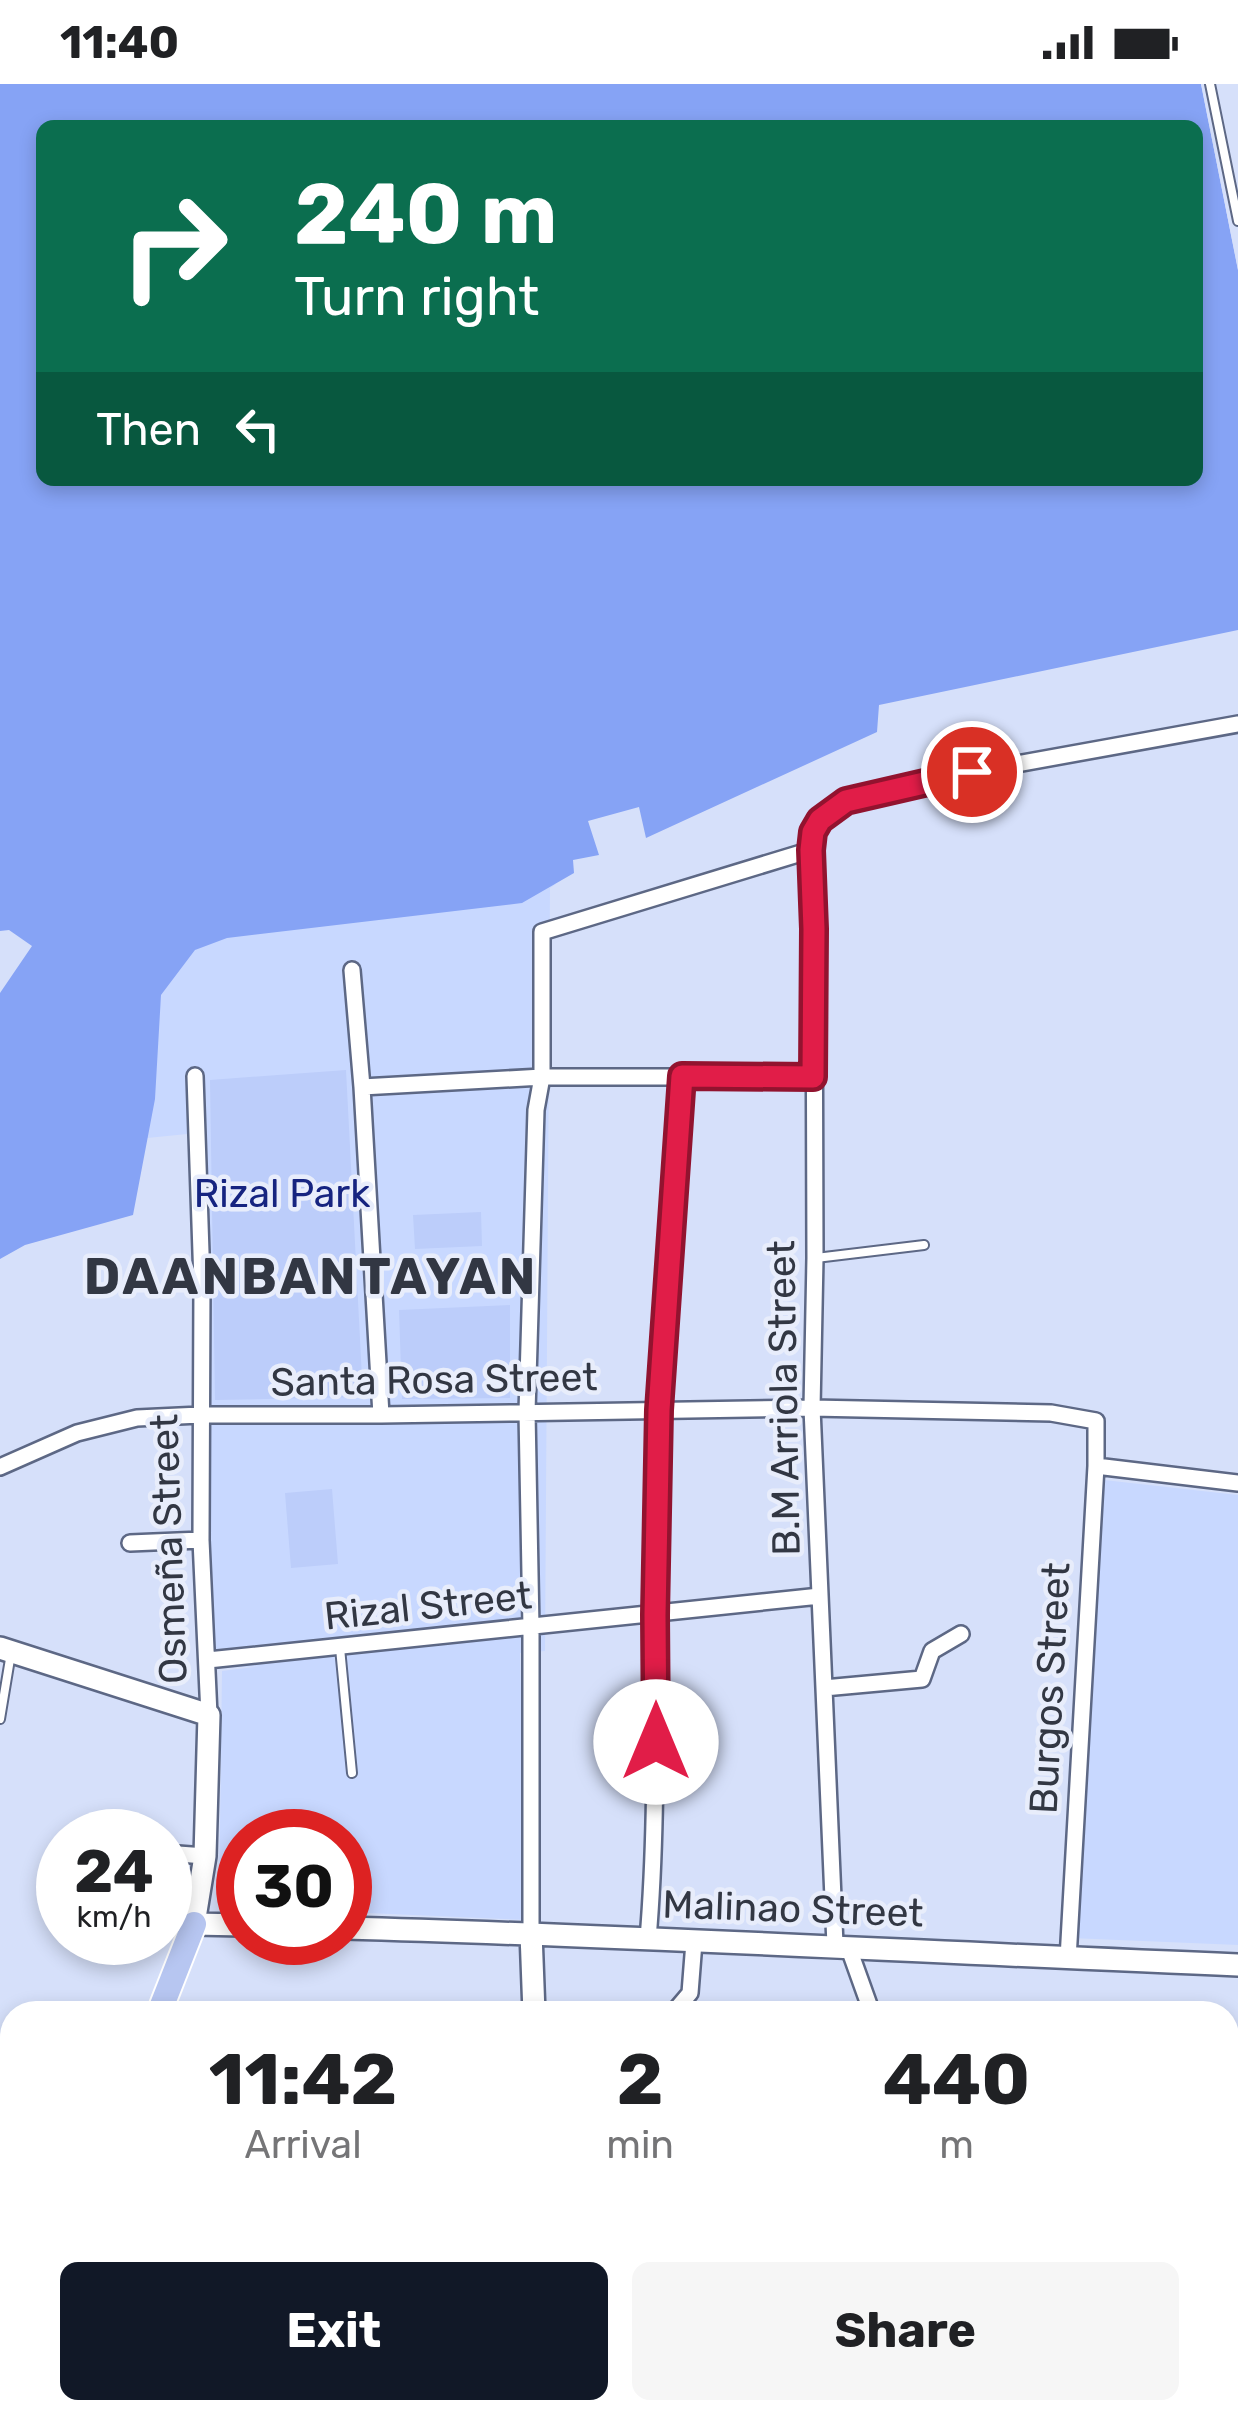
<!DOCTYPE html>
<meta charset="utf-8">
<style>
:root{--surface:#fff;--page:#f6f6f6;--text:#202124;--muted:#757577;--accent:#111827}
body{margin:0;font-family:Rubik,sans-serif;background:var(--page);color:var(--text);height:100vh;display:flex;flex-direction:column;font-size:45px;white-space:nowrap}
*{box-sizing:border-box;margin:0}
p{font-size:39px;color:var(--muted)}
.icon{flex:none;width:66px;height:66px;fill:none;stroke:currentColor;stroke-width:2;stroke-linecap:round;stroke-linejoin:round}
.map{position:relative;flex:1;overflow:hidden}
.panel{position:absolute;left:0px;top:1917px;width:1239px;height:423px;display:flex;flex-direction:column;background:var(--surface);border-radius:36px 36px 0 0;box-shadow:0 6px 18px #0003}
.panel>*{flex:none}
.top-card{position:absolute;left:36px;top:36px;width:1167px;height:366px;border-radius:18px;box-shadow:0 6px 18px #0003;background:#0b6e4f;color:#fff;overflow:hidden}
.speed{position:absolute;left:36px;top:1725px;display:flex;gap:24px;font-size:60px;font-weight:700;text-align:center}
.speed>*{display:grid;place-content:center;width:156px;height:156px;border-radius:50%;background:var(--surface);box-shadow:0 6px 18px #0003;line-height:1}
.speed small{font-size:30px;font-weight:400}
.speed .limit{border:18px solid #d22;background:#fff;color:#111}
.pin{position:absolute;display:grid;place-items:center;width:102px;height:102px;color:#fff;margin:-51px;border:6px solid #fff;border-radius:50%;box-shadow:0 3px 12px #0007}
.me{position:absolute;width:132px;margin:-66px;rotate:0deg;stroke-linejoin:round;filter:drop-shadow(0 0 9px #0008)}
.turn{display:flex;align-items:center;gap:42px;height:252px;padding:0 60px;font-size:54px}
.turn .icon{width:156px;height:156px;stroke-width:2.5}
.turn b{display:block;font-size:84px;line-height:102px}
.then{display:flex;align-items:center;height:114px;padding:0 60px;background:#0003;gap:24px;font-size:45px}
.eta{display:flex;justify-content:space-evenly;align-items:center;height:204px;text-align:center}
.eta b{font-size:72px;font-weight:700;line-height:84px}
.action{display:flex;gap:24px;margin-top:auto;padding:24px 60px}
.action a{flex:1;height:138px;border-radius:18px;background:var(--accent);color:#fff;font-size:48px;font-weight:700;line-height:138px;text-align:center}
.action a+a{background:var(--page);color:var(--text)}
.status{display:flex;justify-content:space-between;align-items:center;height:84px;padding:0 60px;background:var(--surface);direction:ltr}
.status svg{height:33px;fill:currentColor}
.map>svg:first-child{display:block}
.built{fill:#c8d8ff}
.green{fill:#bccdfa}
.forest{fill:#86a3f5;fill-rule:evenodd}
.pier{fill:#d6e0fa}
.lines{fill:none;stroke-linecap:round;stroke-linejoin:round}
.lane-casing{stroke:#5d6885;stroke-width:12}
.street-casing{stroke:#5d6885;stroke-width:20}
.secondary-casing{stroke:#5d6885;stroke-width:26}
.primary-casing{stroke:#fff;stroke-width:28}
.lane{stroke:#fff;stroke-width:8}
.street{stroke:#fff;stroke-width:15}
.secondary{stroke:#fff;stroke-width:21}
.primary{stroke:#b7c6f1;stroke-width:24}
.route-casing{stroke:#92132f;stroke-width:30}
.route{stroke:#e11d48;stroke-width:21}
.labels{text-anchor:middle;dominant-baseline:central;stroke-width:9;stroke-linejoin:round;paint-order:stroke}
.park-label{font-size:39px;fill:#162480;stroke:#e8edfb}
.street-label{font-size:39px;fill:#323743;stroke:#e8edfb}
.district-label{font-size:51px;font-weight:bold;letter-spacing:3px;fill:#323743;stroke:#e8edfb}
</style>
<div class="status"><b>11:40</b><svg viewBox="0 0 49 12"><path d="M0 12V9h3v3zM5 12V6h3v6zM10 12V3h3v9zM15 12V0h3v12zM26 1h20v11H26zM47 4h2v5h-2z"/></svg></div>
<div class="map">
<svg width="1238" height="2339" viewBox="0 0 1238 2339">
<rect width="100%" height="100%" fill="#d6e0fa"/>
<!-- built -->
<path class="built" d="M556 800 550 804 545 1567 520 1569 527 1836 345 1828V1752H243V1824L219 1823 222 1587 263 1582 202 1585 197 1049 147 1054 161 911 195 866 259 820Z
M1104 1396 1238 1411V1861L1070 1854Z"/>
<!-- green -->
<path class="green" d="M346 986 363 1313 215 1316 210 996Z
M481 1128 482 1162 415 1165 413 1131Z
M510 1221V1314L402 1315 399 1226Z
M332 1405 338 1480 291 1484 285 1409Z"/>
<!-- forest -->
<path class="forest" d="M0 0H1201L1238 186V546L879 621 877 648 646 754 639 723 588 737 599 771 573 776 574 789 522 819 227 854 195 866 161 911 155 1015 133 1131 25 1161 0 1175V909L32 862 9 846 0 847ZM1197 42V396H42V42Z"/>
<!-- pier -->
<path class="pier" d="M1201 0H1207L1238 155V186Z"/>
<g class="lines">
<defs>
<path id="lane" d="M1210 0 1238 137
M816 1174 924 1161
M340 1564 352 1689
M0 1635 11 1569"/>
<path id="street" d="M352 886 362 1003 381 1331
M195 992 202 1198 201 1456 209 1631
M362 1003 542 993H813
M1096 1382 1238 1399
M0 1383 77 1349 137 1334 200 1331H381L812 1324 1051 1329 1096 1337V1382L1068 1875
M130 1459 201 1456
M208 1576 820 1512
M824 1604 922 1595 932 1567 961 1550
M165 1769 205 1772
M531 1849V1544L527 1328 536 1026 542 993V848L811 766
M648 1855C659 1725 653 1595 656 1464 660 1306 671 1149 682 992
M835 1861 812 1324 815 1174 814 845 811 766 813 748 820 736 846 717 972 688 1238 640
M848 1862 872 1929
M673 1929 690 1909 694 1858
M0 2055 12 2057
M1079 2328 1084 2339"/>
<path id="secondary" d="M0 1564 209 1631 205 1772 194 1840 243 1841
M345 1844C643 1852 940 1869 1238 1881
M531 1849 534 1929
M554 2328V2339"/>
<path id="primary" d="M159 1929 194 1840
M21 2339 24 2328"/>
</defs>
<!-- lane casing -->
<use href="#lane" class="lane-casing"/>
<!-- street casing -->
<use href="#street" class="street-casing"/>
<!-- secondary casing -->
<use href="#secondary" class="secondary-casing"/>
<!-- primary casing -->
<use href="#primary" class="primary-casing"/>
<!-- lane -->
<use href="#lane" class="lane"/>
<!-- street -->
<use href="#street" class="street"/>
<!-- secondary -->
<use href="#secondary" class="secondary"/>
<!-- primary -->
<use href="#primary" class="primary"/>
</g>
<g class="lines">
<defs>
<path id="route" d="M656 1658 655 1531 659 1326 682 992 813 993 814 845 811 766 813 748 820 736 846 717 972 688"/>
</defs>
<!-- route casing -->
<use href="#route" class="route-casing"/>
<!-- route -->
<use href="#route" class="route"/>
</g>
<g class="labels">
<!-- park labels -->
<g class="park-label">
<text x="282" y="1110">Rizal Park</text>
</g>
<!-- street labels -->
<g class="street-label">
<text transform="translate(434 1296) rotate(-1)">Santa Rosa Street</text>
<text transform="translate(784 1314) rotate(-91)">B.M Arriola Street</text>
<text transform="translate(169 1465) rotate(-92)">Osmeña Street</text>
<text transform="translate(428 1522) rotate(-6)">Rizal Street</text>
<text transform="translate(1050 1604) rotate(-87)">Burgos Street</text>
<text transform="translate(793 1825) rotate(2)">Malinao Street</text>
</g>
<!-- district labels -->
<g class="district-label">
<text x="311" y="1192">DAANBANTAYAN</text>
</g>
</g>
</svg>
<div class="speed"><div>24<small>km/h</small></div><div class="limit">30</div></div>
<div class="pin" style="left:972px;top:688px;background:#d93025"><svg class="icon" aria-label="arrive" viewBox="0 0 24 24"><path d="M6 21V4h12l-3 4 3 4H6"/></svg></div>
<svg class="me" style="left:656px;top:1658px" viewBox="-20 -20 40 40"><circle r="19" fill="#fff"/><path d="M0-13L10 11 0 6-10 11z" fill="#e11d48"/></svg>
<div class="top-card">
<div class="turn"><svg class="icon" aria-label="right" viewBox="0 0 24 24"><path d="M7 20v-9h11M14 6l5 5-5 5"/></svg><div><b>240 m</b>Turn right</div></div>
<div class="then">Then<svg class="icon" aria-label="left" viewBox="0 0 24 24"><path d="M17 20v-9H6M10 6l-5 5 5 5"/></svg></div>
</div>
<section class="panel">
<div class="eta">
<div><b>11:42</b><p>Arrival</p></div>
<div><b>2</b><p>min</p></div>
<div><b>440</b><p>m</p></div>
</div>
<div class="action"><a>Exit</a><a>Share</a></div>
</section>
</div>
